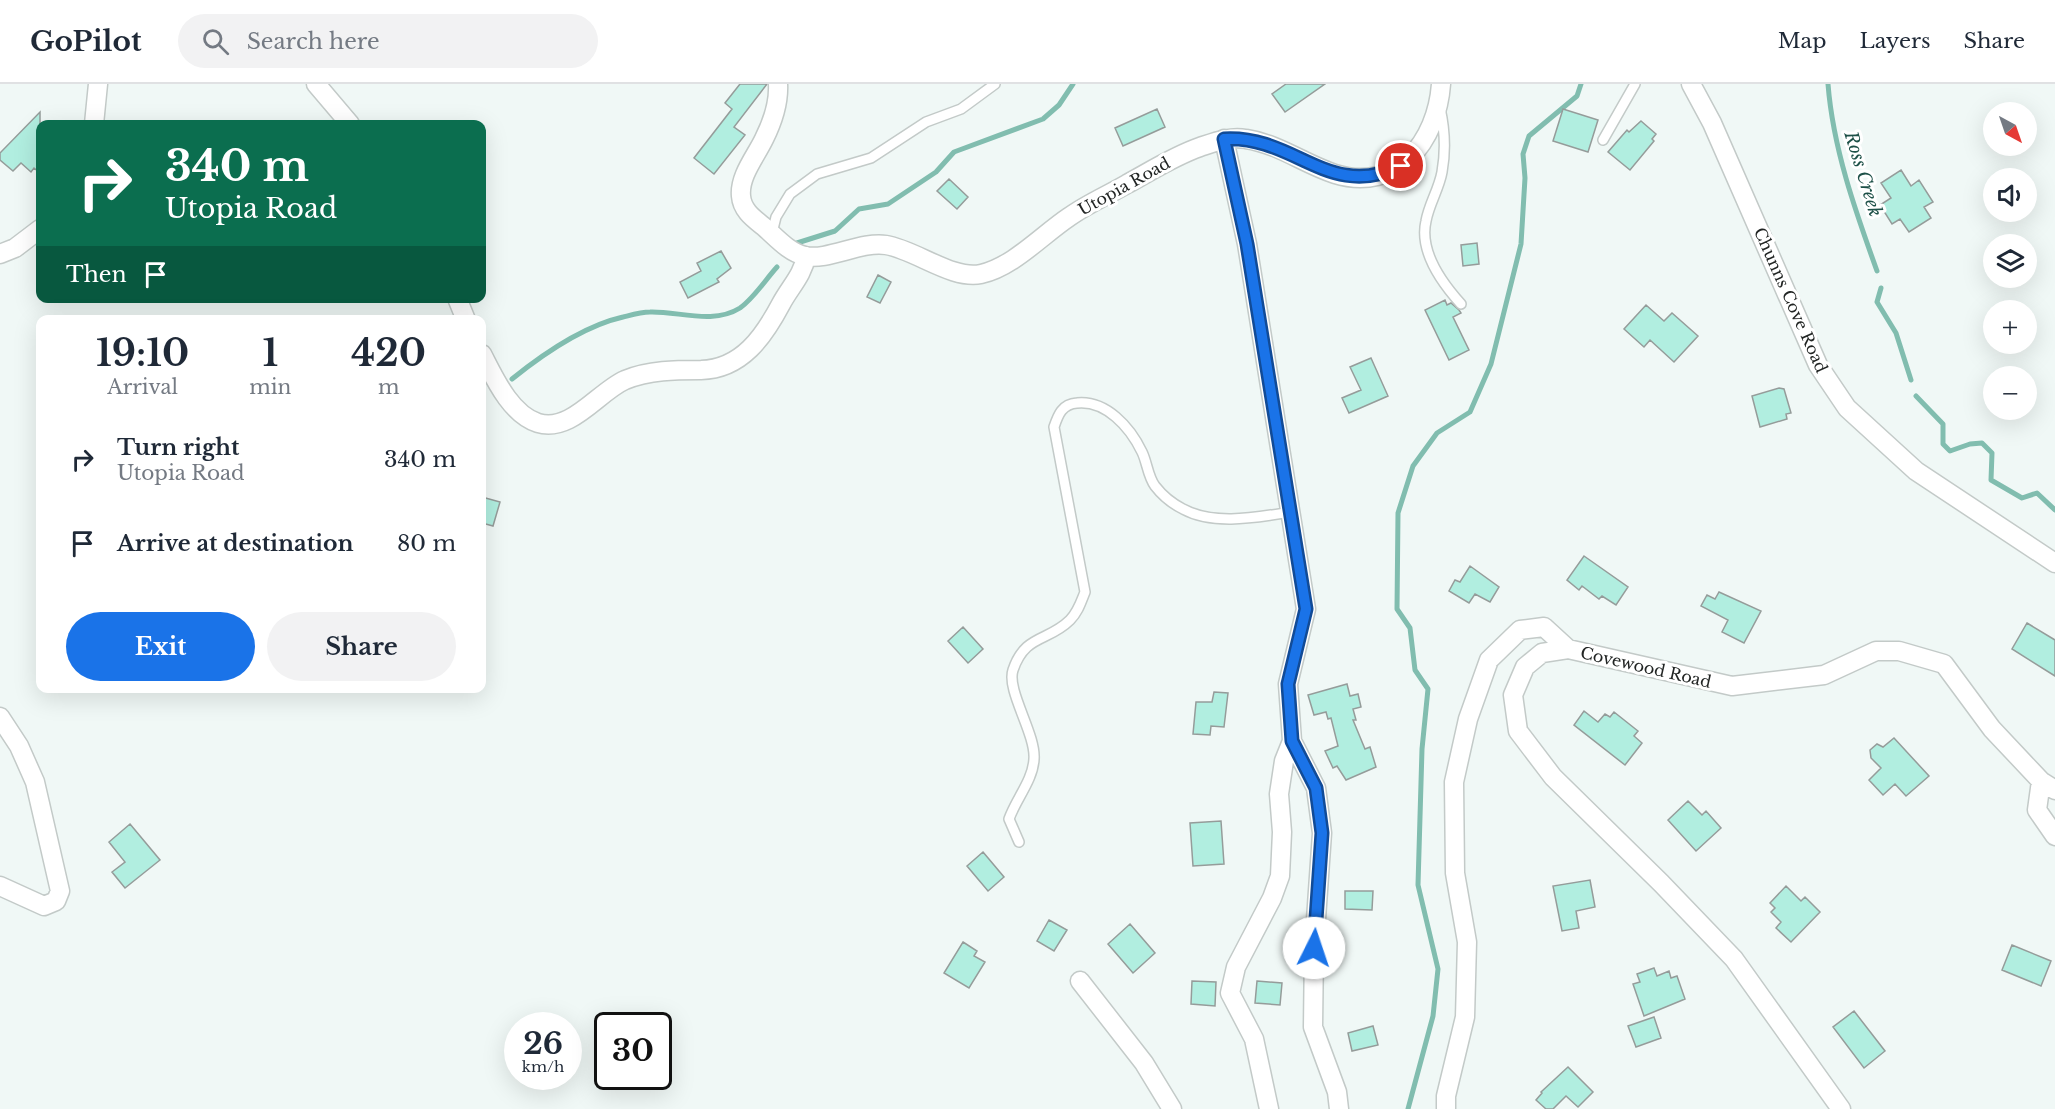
<!DOCTYPE html>
<meta charset="utf-8">
<style>
:root{--surface:#fff;--page:#f2f2f3;--text:#1f2937;--muted:#747a83;--line:#e0e1e3;--accent:#1a73e8}
body{margin:0;font-family:"Libre Baskerville",serif;background:var(--page);color:var(--text);height:100vh;display:flex;flex-direction:column;font-size:22px;white-space:nowrap}
*{box-sizing:border-box;margin:0}
p{font-size:20px;color:var(--muted)}
.icon{flex:none;width:33px;height:33px;fill:none;stroke:currentColor;stroke-width:2;stroke-linecap:round;stroke-linejoin:round}
.map{position:relative;flex:1;overflow:hidden}
.details{position:absolute;left:36px;top:231px;width:450px;height:378px;display:flex;flex-direction:column;background:var(--surface);border-radius:12px;box-shadow:0 6px 24px #0002}
.details>*{flex:none}
.top-card{position:absolute;left:36px;top:36px;width:450px;height:183px;border-radius:12px;box-shadow:0 6px 24px #0002;background:#0b6e4f;color:#fff;overflow:hidden}
.needle{width:39px;rotate:140deg}
.tools{position:absolute;left:1983px;top:18px;display:grid;gap:12px}
.tools a{display:grid;place-items:center;width:54px;height:54px;border-radius:50%;background:var(--surface);box-shadow:0 6px 24px #0002;font-size:30px}
.speed{position:absolute;left:504px;top:928px;display:flex;gap:12px;font-size:30px;font-weight:700;text-align:center}
.speed>*{display:grid;place-content:center;width:78px;height:78px;border-radius:50%;background:var(--surface);box-shadow:0 6px 24px #0002;line-height:1}
.speed small{font-size:15px;font-weight:400}
.speed .limit{border:3px solid #111;border-radius:9px;background:#fff;color:#111}
.pin{position:absolute;display:grid;place-items:center;width:51px;height:51px;color:#fff;margin:-26px;border:3px solid #fff;border-radius:50%;box-shadow:0 2px 6px #0007}
.me{position:absolute;width:66px;margin:-33px;rotate:4deg;stroke-linejoin:round;filter:drop-shadow(0 0 4px #0008)}
.turn{display:flex;align-items:center;gap:21px;height:126px;padding:0 30px;font-size:27px}
.turn .icon{width:78px;height:78px;stroke-width:2.5}
.turn b{display:block;font-size:42px;line-height:51px}
.then{display:flex;align-items:center;height:57px;padding:0 30px;background:#0003;gap:12px;font-size:22px}
.eta{display:flex;justify-content:space-evenly;align-items:center;height:102px;text-align:center}
.eta b{font-size:36px;font-weight:800;line-height:42px}
.action{display:flex;gap:12px;margin-top:auto;padding:12px 30px}
.action a{flex:1;height:69px;border-radius:36px;background:var(--accent);color:#fff;font-size:24px;font-weight:800;line-height:69px;text-align:center}
.action a+a{background:var(--page);color:var(--text)}
ul{padding:0;list-style:none}
li{display:flex;align-items:center;gap:18px;height:84px;padding:0 30px}
li div{flex:1}
li b{display:block;font-size:22px}
li em{font-style:normal}
header{display:flex;align-items:center;gap:36px;box-sizing:border-box;height:84px;padding:0 30px;background:var(--surface);border-bottom:2px solid var(--line)}
header strong{font-size:28px}
nav{display:flex;gap:33px;margin-inline-start:auto;font-size:21px}
.search{width:420px;height:54px;background:var(--page);display:flex;align-items:center;gap:15px;box-sizing:border-box;padding:0 21px;border-radius:33px;color:var(--muted);font-size:22px}
.map>svg:first-child{display:block}
.lines{fill:none;stroke-linecap:round;stroke-linejoin:round}
.stream{stroke:#81bdaf;stroke-width:5}
.building{fill:#b1eee0;stroke:#959c9a;stroke-width:1.5}
.service-casing{stroke:#c3cac8;stroke-width:12}
.minor-casing{stroke:#c3cac8;stroke-width:21}
.service{stroke:#fff;stroke-width:9}
.minor{stroke:#fff;stroke-width:18}
.route-casing{stroke:#114b97;stroke-width:15}
.route{stroke:#1a73e8;stroke-width:10}
.labels{text-anchor:middle;dominant-baseline:central;stroke-width:6;stroke-linejoin:round;paint-order:stroke}
.street-label{font-size:16px;fill:#222524;stroke:#fff}
.water-label{font-size:18px;font-style:italic;fill:#1d5047;stroke:#fff}
</style>
<header>
<strong>GoPilot</strong>
<div class="search"><svg class="icon" aria-label="search" viewBox="0 0 24 24"><circle cx="10" cy="10" r="6"/><path d="M15 15l6 6"/></svg>Search here</div>
<nav><a>Map</a><a>Layers</a><a>Share</a></nav>
</header>
<div class="map">
<svg width="2055" height="1025" viewBox="0 0 2055 1025">
<rect width="100%" height="100%" fill="#f0f8f6"/>
<g class="lines">
<!-- stream -->
<path class="stream" d="M1828 0C1833 64 1855 126 1877 187
M797 159 835 147 859 125 888 120 936 88 954 68 1043 35 1059 21 1073 0
M1881 204 1877 218 1896 249 1911 296
M512 295C543 270 583 242 623 233 631 231 641 228 650 228 678 227 713 241 740 224 754 214 766 195 777 183
M1916 312 1943 340V360L1950 367 1970 360 1982 359 1992 369 1991 396 2022 414 2037 409 2055 426
M1408 1025 1433 932 1438 885 1418 801 1422 665 1428 605 1415 586 1410 544 1397 525 1398 429 1413 382 1437 349 1470 328 1491 280 1521 160 1525 94 1523 70 1529 52 1577 12 1581 0"/>
</g>
<!-- building -->
<path class="building" d="M740 0H767L734 43 745 51 714 90 694 74 732 25 725 19Z
M1286 0H1325L1285 28 1272 10Z
M1157 25 1165 43 1123 62 1115 44Z
M1563 25 1598 36 1588 68 1553 57Z
M40 28V89L34 84 31 88 21 79 13 87 0 76V69Z
M1641 37 1656 50 1652 55 1654 57 1630 86 1608 68 1627 46 1629 48Z
M1901 86 1911 102 1919 96 1933 118 1924 123 1931 134 1909 148 1900 135 1892 140 1880 121 1891 114 1881 99Z
M949 95 968 113 957 125 937 107Z
M1477 159 1479 180 1463 182 1461 161Z
M721 167 731 184 717 195 719 198 688 214 680 198 701 187 697 179Z
M878 191 891 198 880 219 867 213Z
M1445 216 1447 221 1451 219 1459 226 1461 229 1453 233 1469 266 1449 276 1425 226Z
M1646 221 1664 237 1672 229 1698 252 1674 278 1650 256 1644 263 1624 245Z
M1371 274 1388 312 1349 329 1342 314 1361 306 1350 283Z
M1779 304 1784 305 1791 329 1786 330 1787 335 1760 343 1752 312Z
M482 413 500 418 493 442 482 439Z
M1584 472 1628 503 1616 521 1602 512 1599 515 1582 502 1579 506 1567 496Z
M1470 482 1499 503 1490 518 1475 510 1469 519 1449 507 1455 496 1460 498Z
M1719 508 1761 527 1744 559 1722 548 1728 536 1701 522 1707 511 1715 515Z
M2027 539 2055 556V592L2012 565Z
M963 543 983 565 968 579 948 557Z
M1347 600 1350 612 1358 610 1361 623 1353 625 1356 636H1353L1365 665 1370 663 1376 683 1346 696 1337 682 1333 684 1325 667 1338 662 1331 634 1328 635 1326 628 1314 631 1308 611Z
M1214 608 1228 609 1224 643 1211 642 1210 651 1193 650 1196 618H1212Z
M1584 627 1598 638 1605 630 1610 633 1614 628 1638 647 1634 652 1642 659 1625 681 1574 641Z
M1894 654 1929 692 1906 712 1895 700 1883 711 1869 696 1881 684 1871 674 1870 666 1877 660 1883 663Z
M1688 717 1702 731 1706 727 1721 744 1696 767 1668 736Z
M1221 737 1224 780 1193 782 1190 739Z
M130 740 160 776 125 804 112 788 125 778 109 758Z
M983 768 1004 793 988 807 967 782Z
M1590 796 1595 823 1576 827 1579 844 1562 847 1553 802Z
M1786 802 1801 817 1805 813 1820 828 1791 858 1776 844 1781 838 1771 828 1775 824 1770 819Z
M1345 807H1373L1372 826 1345 825Z
M1049 836 1067 846 1054 867 1037 857Z
M1130 840 1155 869 1133 889 1108 860Z
M963 858 977 867 974 872 985 878 969 904 944 889Z
M2012 861 2051 877 2041 902 2002 886Z
M1654 884 1657 892 1669 887 1671 894 1677 892 1685 915 1644 932 1633 900 1640 898 1637 890Z
M1192 897 1216 898 1215 922 1191 920Z
M1257 897 1282 899 1280 921 1255 919Z
M1854 927 1885 967 1864 984 1833 943Z
M1654 933 1661 954 1636 963 1628 942Z
M1373 942 1378 961 1352 967 1348 949Z
M1568 983 1593 1008 1578 1023 1566 1012 1553 1025H1546L1536 1016 1542 1009 1541 1008Z"/>
<g class="lines">
<defs>
<path id="service" d="M1440 24C1445 46 1446 66 1442 88 1439 105 1429 120 1426 137 1419 167 1442 199 1461 220
M1603 56 1635 0
M772 149 776 133 790 110 817 90 871 74 926 38 961 25 995 0
M1019 758 1009 735C1016 715 1033 696 1034 675 1036 650 1006 606 1013 586 1025 550 1048 558 1070 536 1078 528 1081 518 1085 508L1054 343C1058 331 1062 320 1077 319 1106 316 1130 343 1142 368 1147 378 1148 393 1155 402 1162 411 1173 420 1183 425 1214 442 1258 433 1291 428"/>
<path id="minor" d="M316 0 350 40
M778 0C779 18 772 39 764 55 756 72 739 92 741 112 742 126 753 134 763 142 776 153 788 168 805 172 828 177 861 157 886 161 916 166 952 196 981 190 1013 183 1042 151 1069 133 1087 120 1108 111 1127 100 1151 87 1174 72 1200 63 1215 58 1230 52 1246 55 1279 60 1304 80 1335 90 1397 109 1437 57 1441 0
M1691 0 1712 39 1818 281 1847 324 1916 387 2055 479
M94 40 98 0
M1224 55 1247 160 1306 525 1288 600 1292 657 1284 677 1279 710 1282 748 1280 792 1272 814 1236 883 1230 909 1254 955 1269 1025
M0 170 15 164 40 145
M457 214 466 236
M482 270C494 293 510 330 538 339 571 349 598 308 625 296 649 286 676 286 701 286 742 285 764 252 781 220 790 203 803 191 806 172
M0 633 19 662 35 698 60 807 56 817 44 822 0 802
M1292 657 1316 704 1322 749 1314 864 1313 943 1337 1008 1339 1025
M2041 697 2037 726 2055 752
M1080 897 1144 979 1172 1025
M1446 1025V1012L1465 933 1467 858 1455 789 1454 698 1468 635 1489 576 1520 546 1544 543 1568 565
M1841 1025 1734 875 1661 799 1553 693 1518 647 1513 611 1525 583 1542 569 1568 565 1732 602 1824 591 1876 567H1899L1944 580 1992 645 2041 697 2055 706"/>
</defs>
<!-- service casing -->
<use href="#service" class="service-casing"/>
<!-- minor casing -->
<use href="#minor" class="minor-casing"/>
<!-- service -->
<use href="#service" class="service"/>
<!-- minor -->
<use href="#minor" class="minor"/>
</g>
<g class="lines">
<defs>
<path id="route" d="M1314 864 1322 749 1316 704 1292 657 1288 600 1306 525 1247 160 1224 55C1296 51 1328 117 1401 82"/>
</defs>
<!-- route casing -->
<use href="#route" class="route-casing"/>
<!-- route -->
<use href="#route" class="route"/>
</g>
<g class="labels">
<!-- street labels -->
<g class="street-label">
<text transform="translate(1124 102) rotate(-29)">Utopia Road</text>
<text transform="translate(1791 216) rotate(66)">Chunns Cove Road</text>
<text transform="translate(1646 583) rotate(13)">Covewood Road</text>
</g>
<!-- water labels -->
<g class="water-label">
<text transform="translate(1863 90) rotate(73)">Ross Creek</text>
</g>
</g>
</svg>
<div class="tools">
<a><svg class="needle" viewBox="-14 -14 28 28"><path d="M0-13l5 13h-10z" fill="#e53935"/><path d="M0 13l5-13h-10z" fill="#747a83"/></svg></a>
<a><svg class="icon" aria-label="sound" viewBox="0 0 24 24"><path d="M4 9h4l5-4v14l-5-4H4zM17 9q2 3 0 6"/></svg></a>
<a><svg class="icon" aria-label="layers" viewBox="0 0 24 24"><path d="M12 4l9 5-9 5-9-5zM3 14l9 5 9-5"/></svg></a>
<a>+</a>
<a>−</a>
</div>
<div class="speed"><div>26<small>km/h</small></div><div class="limit">30</div></div>
<div class="pin" style="left:1401px;top:82px;background:#d93025"><svg class="icon" aria-label="arrive" viewBox="0 0 24 24"><path d="M6 21V4h12l-3 4 3 4H6"/></svg></div>
<svg class="me" style="left:1314px;top:864px" viewBox="-20 -20 40 40"><circle r="19" fill="#fff"/><path d="M0-13L10 11 0 6-10 11z" fill="#1a73e8"/></svg>
<div class="top-card">
<div class="turn"><svg class="icon" aria-label="right" viewBox="0 0 24 24"><path d="M7 20v-9h11M14 6l5 5-5 5"/></svg><div><b>340 m</b>Utopia Road</div></div>
<div class="then">Then<svg class="icon" aria-label="arrive" viewBox="0 0 24 24"><path d="M6 21V4h12l-3 4 3 4H6"/></svg></div>
</div>
<section class="details">
<div class="eta">
<div><b>19:10</b><p>Arrival</p></div>
<div><b>1</b><p>min</p></div>
<div><b>420</b><p>m</p></div>
</div>
<ul>
<li><svg class="icon" aria-label="right" viewBox="0 0 24 24"><path d="M7 20v-9h11M14 6l5 5-5 5"/></svg><div><b>Turn right</b><p>Utopia Road</p></div><em>340 m</em></li>
<li><svg class="icon" aria-label="arrive" viewBox="0 0 24 24"><path d="M6 21V4h12l-3 4 3 4H6"/></svg><div><b>Arrive at destination</b></div><em>80 m</em></li>
</ul>
<div class="action"><a>Exit</a><a>Share</a></div>
</section>
</div>
